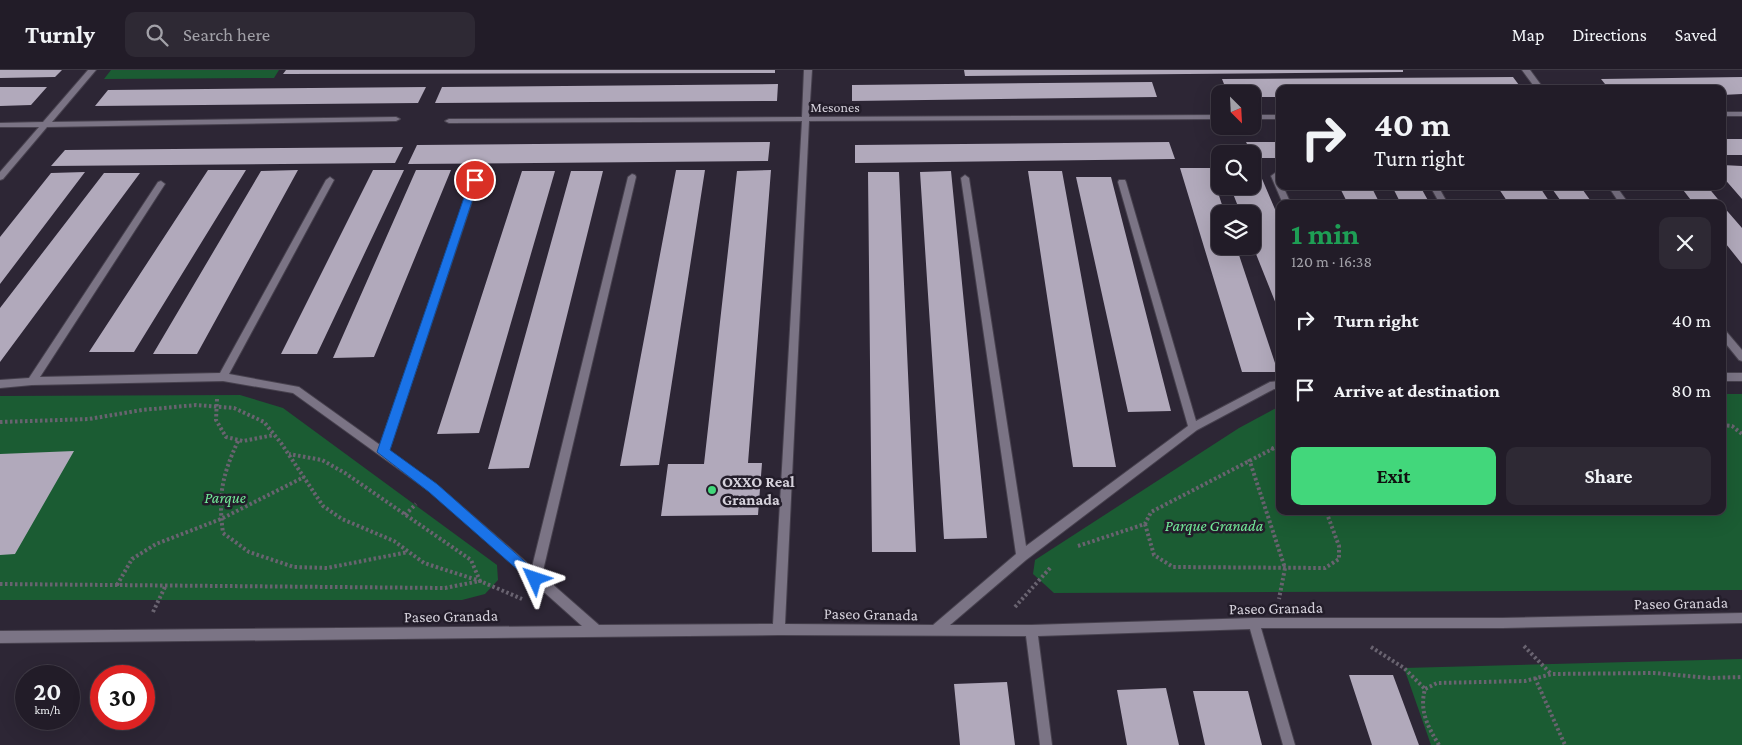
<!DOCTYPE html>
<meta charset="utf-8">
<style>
:root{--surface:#221c28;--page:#2e2934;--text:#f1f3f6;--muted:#a2a1a8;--line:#3f3a45;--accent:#42d77b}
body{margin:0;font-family:"Crimson Pro",serif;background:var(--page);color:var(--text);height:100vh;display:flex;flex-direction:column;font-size:19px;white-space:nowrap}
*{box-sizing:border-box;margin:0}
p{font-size:16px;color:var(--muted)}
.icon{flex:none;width:28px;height:28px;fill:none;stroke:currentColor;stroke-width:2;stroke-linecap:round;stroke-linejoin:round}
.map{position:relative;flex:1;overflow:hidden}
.drawer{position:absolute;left:1276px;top:130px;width:450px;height:315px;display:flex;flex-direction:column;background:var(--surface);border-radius:10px;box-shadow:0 5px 20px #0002,0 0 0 1px var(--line)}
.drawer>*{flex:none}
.top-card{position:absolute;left:1276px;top:15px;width:450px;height:105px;border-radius:10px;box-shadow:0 5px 20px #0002,0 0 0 1px var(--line);background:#221c28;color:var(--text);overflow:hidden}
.needle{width:32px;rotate:156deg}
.fabs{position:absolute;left:1211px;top:15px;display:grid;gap:10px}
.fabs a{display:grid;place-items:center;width:50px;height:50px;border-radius:10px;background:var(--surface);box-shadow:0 5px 20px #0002,0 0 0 1px var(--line);font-size:25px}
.speed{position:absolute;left:15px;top:595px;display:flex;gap:10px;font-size:25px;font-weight:700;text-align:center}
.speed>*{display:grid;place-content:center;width:65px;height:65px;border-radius:50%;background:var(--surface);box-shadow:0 5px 20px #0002,0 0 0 1px var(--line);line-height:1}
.speed small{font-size:12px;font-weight:400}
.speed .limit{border:8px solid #d22;background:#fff;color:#111}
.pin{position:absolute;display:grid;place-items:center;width:42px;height:42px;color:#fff;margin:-21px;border:2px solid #fff;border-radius:50%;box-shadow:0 1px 5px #0007}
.me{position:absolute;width:55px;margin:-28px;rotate:312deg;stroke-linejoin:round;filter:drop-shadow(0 0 4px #0008)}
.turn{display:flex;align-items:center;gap:18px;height:105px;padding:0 15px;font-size:22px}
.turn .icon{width:65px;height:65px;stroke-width:2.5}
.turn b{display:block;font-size:35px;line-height:42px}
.round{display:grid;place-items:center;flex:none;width:52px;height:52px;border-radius:10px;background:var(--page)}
.overview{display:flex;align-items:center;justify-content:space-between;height:85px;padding:0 15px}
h1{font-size:30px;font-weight:700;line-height:38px;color:#1e9e55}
.primary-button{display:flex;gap:10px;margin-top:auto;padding:10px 15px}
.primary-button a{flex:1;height:58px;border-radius:10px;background:var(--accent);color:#111;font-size:20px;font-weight:700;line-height:58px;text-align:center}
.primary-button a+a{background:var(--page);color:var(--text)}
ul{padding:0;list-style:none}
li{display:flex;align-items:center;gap:15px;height:70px;padding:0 15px}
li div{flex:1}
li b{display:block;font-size:19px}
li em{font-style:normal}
header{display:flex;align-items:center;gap:30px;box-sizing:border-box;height:70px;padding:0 25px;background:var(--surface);border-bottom:1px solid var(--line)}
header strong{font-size:24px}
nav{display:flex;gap:28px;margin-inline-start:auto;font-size:18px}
.search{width:350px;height:45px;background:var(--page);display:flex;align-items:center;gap:12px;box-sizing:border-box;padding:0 18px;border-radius:10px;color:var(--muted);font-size:19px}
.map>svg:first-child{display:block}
.green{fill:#1b5c33}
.building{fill:#b1a9bb}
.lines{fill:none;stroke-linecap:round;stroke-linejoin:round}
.street-casing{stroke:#47414e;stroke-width:2}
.path{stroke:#696370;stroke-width:4;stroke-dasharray:2.5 2.5;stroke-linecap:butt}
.street{fill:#7b7485;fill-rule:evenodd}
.route{fill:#1a73e8;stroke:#114b97}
.poi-dot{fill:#42d77b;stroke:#231d2a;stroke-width:2}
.labels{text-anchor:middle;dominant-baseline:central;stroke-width:5;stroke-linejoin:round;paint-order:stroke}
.far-street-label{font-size:14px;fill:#d5d1db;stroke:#231d2a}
.poi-label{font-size:16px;font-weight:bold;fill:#d5d1db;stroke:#231d2a;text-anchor:start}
.park-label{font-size:16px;font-style:italic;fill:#72e998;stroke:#231d2a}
.street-label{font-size:16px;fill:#d5d1db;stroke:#231d2a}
</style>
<header>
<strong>Turnly</strong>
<div class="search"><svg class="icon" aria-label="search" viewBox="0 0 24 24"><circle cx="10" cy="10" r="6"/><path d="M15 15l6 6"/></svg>Search here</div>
<nav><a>Map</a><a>Directions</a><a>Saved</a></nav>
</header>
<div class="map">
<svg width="1742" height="675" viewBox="0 0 1742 675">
<rect width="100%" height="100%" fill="#2d2635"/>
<!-- green -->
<path class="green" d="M111 0H279L274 8 104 9Z
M1723 324H1742V520L1054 523 1033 504 1035 490 1239 358 1280 336V441H1722Z
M240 325 283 338 497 495 498 510 485 524 462 530H0V326Z
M1742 589V675H1431L1404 598Z"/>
<!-- building -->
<path class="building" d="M0 0H62L55 7 0 8Z
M286 0H775V3L283 4Z
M964 0H1403V2L965 6Z
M1513 7 1522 19H1280V27H1252V24H1228L1222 9Z
M1742 7V24L1722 25V19H1609L1601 9Z
M1152 12 1157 27 852 31V15Z
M778 14 777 31 435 33 442 17Z
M0 17H47L31 35 0 36Z
M426 17 418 33 95 36 108 20Z
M1722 69H1742V85H1722Z
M770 72 768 91 408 94 417 75Z
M1169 72 1175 89 855 93V75Z
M1246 72H1280V88H1252V84Z
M403 77 395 93 51 96 65 80Z
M1722 95 1742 96V129L1722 106Z
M1252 97H1257L1280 151V244L1252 174V144H1241L1230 116H1252Z
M1180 98H1210L1225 144H1220V176H1236L1278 302H1242Z
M208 100H246L134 282H89Z
M298 100 197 284H153L261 101Z
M373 100H404L317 284H281Z
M416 100H451L374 287 333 288Z
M676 100H705L659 395 620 396Z
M771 100 748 393H762L758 445 661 446 668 394H704L737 101Z
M522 101H555L479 363 437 364Z
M571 101H603L529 398 488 399Z
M951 101 987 468 944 469 920 102Z
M1028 101H1062L1116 397H1073Z
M85 102 0 214V167L51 103Z
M868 102H899L916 482H872Z
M104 103H140L0 292V238Z
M1076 107H1111L1171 341 1128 342Z
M1339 116H1371L1380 134H1348Z
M1392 116H1420L1430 134H1401Z
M1497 116H1539L1551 134H1509Z
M1550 116H1580L1593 134H1563Z
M1680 116H1707L1722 134H1694Z
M1722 135 1742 158V194L1722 169Z
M74 381 15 484 0 485V384Z
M1349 605H1393L1419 675H1372Z
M1007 612 1015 675H960L954 614Z
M1166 618 1179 675H1127L1117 620Z
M1193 621H1248L1262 675H1205Z"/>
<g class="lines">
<defs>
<path id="street" d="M88 0H96L52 52 396 47 400 49 396 51 47 57 3 109 0 110V102L39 57H0V53L43 52Z
M804 0H812L809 47 1220 45V49L809 51 785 554 933 555 1016 484 961 108 965 105 969 108 1026 476 1188 356 1118 112 1119 110H1125L1126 112 1196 351 1270 312 1280 311V319H1274L1197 360 1026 490 950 555H1031L1254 548H1502L1742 543V553L1502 558H1261L1295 675H1283L1250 559 1038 566 1052 675H1040L1026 566 779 565 0 573V561L582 556 535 514 531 513 529 509 429 421 293 323 223 311 32 315 0 318V310L29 308 158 112 161 111 165 114 40 307 220 303 326 110 330 107 334 110 229 304 299 317 380 375 471 110 472 108H478L479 110 389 381 437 415 532 497 628 107 632 104 635 105 636 107 542 505 599 555 773 554 802 51 449 53 445 51 449 49 802 47Z
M1522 0H1530L1544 19H1536Z
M1722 42H1742V46H1722Z
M1252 45H1280V49H1252Z
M1275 103 1279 106 1280 116H1283L1291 134H1283L1271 106Z
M1430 116H1438L1448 134H1440Z
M1608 116H1616L1629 134H1620Z
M1722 259 1725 260 1742 280V291L1739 290 1722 269Z
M1722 303H1742V311H1722Z"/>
</defs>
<!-- street casing -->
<use href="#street" class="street-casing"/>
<!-- path -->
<path class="path" d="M217 329 216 350 226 367 243 371 274 365
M0 352 89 349 142 340 196 335 234 338 264 352 281 373 323 436 342 449 394 471 424 493 480 511 522 529
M1722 355 1732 356 1742 364
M238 371C222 406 218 425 223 463L249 482 294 497 327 498 408 482
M1271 378 1280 382
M1249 389 1285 498 1279 529
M405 445 416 434
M1145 454 1154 485 1173 497 1325 498 1339 489V476L1326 441
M1078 476 1145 454 1151 442 1280 375
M0 514 445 518 480 511 471 490 345 403 322 390 289 384
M117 515 132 489 156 474 221 449 304 407
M1015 537 1051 497
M153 542 166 515
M1524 576 1551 604
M1371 577 1404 598 1425 619
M1535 608 1565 675
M1439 675C1428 657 1419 641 1425 619L1437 613 1525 611 1552 604 1654 603 1710 608 1742 607"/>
<!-- street -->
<use href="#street" class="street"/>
</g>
<!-- route -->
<path class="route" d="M475 107 479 110 390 380 437 414 540 505 542 509 540 513 535 515 429 422 377 382 470 110Z"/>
<!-- markers -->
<circle class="poi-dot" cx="712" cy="420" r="5"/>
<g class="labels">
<!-- far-street labels -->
<g class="far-street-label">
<text x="835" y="37">Mesones</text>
</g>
<!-- poi labels -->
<g class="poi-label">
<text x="722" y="411">OXXO Real<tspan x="722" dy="18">Granada</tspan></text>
</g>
<!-- park labels -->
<g class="park-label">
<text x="225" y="427">Parque</text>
<text x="1214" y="455">Parque Granada</text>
</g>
<!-- street labels -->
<g class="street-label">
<text transform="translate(1681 533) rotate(-1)">Paseo Granada</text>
<text transform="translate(1276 538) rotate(-1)">Paseo Granada</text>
<text transform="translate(871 544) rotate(1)">Paseo Granada</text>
<text transform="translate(451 546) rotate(-1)">Paseo Granada</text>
</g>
</g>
</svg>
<div class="fabs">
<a><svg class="needle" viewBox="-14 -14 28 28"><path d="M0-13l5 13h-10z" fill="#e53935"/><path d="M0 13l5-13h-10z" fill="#a2a1a8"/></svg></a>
<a><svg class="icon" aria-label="search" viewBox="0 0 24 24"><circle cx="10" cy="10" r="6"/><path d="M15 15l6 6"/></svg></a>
<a><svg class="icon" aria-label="layers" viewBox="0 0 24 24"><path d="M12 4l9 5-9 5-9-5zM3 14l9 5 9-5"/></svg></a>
</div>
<div class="speed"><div>20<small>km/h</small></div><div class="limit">30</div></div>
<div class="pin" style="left:475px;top:110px;background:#d93025"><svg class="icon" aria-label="arrive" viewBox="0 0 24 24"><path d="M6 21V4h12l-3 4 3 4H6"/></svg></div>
<svg class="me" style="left:535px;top:509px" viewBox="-20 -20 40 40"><path d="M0-17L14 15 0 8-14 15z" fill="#1a73e8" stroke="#fff" stroke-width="4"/></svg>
<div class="top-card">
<div class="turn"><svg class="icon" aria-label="right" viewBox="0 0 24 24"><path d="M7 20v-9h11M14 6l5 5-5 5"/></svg><div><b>40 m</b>Turn right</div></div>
</div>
<section class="drawer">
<div class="overview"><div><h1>1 min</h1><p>120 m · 16:38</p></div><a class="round"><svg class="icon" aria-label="close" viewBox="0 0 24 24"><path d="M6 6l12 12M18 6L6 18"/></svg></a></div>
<ul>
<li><svg class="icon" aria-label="right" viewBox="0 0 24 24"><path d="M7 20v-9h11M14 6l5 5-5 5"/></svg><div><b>Turn right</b></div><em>40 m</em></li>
<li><svg class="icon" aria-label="arrive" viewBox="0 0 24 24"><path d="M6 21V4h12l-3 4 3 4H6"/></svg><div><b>Arrive at destination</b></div><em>80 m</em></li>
</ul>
<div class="primary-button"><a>Exit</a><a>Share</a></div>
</section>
</div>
